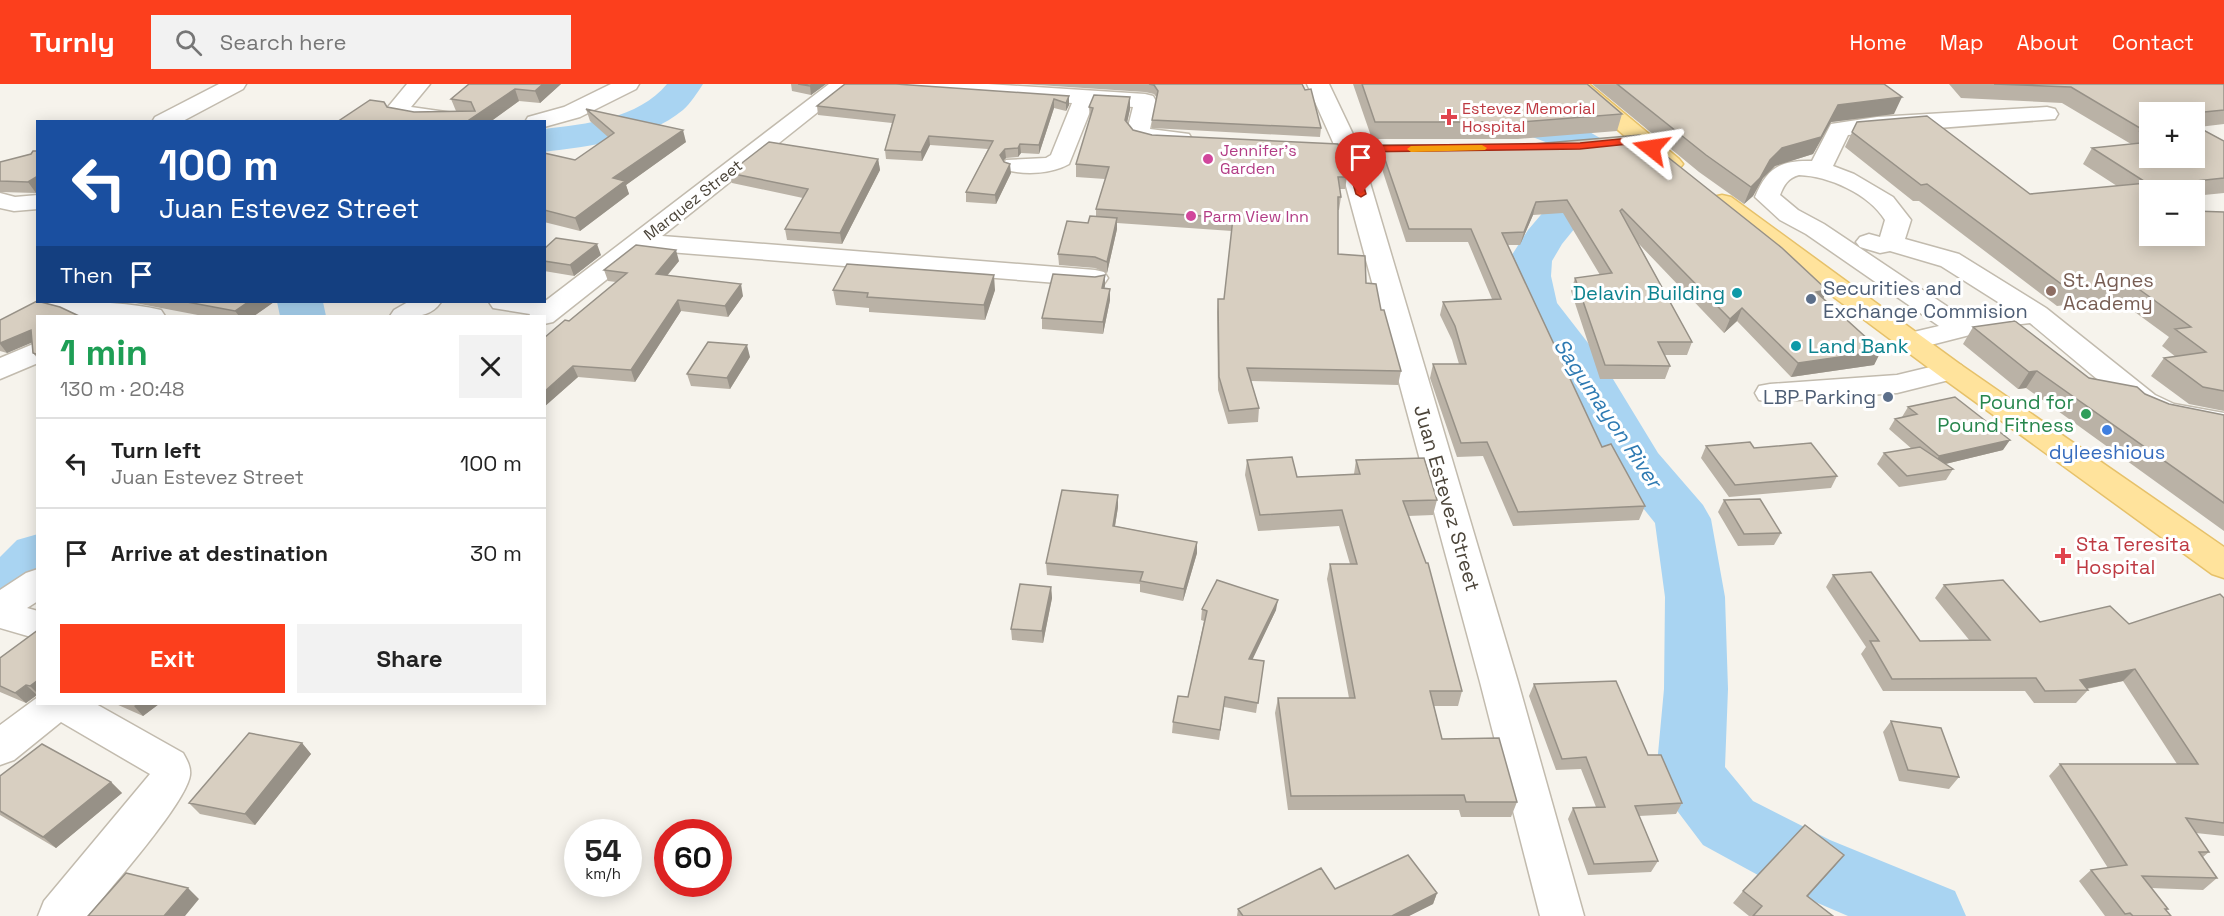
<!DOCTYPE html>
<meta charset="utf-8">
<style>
:root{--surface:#fff;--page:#f2f2f2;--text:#222;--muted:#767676;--line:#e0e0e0;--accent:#fc3f1d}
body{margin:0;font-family:"Space Grotesk",sans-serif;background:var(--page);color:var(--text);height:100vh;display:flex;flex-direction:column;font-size:22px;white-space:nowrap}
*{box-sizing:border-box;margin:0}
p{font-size:20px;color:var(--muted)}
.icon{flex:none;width:33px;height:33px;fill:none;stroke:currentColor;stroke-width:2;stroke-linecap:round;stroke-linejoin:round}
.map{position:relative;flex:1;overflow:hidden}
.sheet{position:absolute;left:36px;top:231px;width:510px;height:390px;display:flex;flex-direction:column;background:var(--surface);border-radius:0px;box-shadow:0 3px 15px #0003}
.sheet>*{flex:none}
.top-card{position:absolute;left:36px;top:36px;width:510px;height:183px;border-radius:0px;box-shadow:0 3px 15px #0003;background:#1a4fa0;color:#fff;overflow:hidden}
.fabs{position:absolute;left:2139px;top:18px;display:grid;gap:12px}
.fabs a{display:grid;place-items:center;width:66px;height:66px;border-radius:0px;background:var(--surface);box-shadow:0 3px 15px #0003;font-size:30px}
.speed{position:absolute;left:564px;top:735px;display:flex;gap:12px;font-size:30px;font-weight:700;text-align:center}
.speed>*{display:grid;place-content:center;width:78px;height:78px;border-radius:50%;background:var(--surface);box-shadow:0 3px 15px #0003;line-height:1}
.speed small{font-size:15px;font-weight:400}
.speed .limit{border:9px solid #d22;background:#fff;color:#111}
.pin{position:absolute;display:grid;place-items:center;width:51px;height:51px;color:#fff;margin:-62px -26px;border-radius:50% 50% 50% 0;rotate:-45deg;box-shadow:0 0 6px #0007}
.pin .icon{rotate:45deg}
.me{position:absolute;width:66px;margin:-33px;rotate:285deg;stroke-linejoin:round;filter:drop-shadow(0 0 4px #0008)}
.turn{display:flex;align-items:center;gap:21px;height:126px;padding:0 24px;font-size:27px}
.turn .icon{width:78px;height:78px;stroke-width:2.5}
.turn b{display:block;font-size:42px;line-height:51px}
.then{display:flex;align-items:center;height:57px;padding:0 24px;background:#0003;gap:12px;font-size:22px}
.round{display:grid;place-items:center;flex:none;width:63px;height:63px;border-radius:0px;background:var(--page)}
.overview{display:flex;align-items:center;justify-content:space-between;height:102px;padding:0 24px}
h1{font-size:36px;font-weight:700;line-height:45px;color:#1e9e55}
.primary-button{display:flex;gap:12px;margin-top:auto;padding:12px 24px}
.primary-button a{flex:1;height:69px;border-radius:0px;background:var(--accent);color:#fff;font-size:24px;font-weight:700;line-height:69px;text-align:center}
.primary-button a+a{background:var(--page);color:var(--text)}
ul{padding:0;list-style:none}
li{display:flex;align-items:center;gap:18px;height:90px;padding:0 24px;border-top:2px solid var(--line)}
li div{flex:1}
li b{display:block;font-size:22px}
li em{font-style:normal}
header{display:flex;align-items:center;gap:36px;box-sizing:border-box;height:84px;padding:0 30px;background:var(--accent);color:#fff}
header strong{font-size:28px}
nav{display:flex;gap:33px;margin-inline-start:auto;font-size:21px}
.search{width:420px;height:54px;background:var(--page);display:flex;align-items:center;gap:15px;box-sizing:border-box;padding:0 21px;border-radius:0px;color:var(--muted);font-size:22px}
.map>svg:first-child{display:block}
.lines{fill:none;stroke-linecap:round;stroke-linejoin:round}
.river{fill:#a9d4f2;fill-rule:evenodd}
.minor-casing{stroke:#c2bbae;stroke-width:3}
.major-casing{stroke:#e6c16a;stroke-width:3}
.minor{fill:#fff;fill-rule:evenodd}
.major{fill:#ffe39c;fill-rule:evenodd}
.wall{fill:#bab2a6;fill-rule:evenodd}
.shaded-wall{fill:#979187}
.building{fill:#d8cfc1;stroke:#979187;stroke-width:1.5}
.route{fill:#fc3f1d;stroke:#a42913;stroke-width:1.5}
.slow{fill:#f59e0b}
.health-dot{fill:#e0444e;stroke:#fff;stroke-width:2}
.hotel-dot{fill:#d1479c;stroke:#fff;stroke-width:2}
.education-dot{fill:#8d6e63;stroke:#fff;stroke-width:2}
.culture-dot{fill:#0f9aa8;stroke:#fff;stroke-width:2}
.service-dot{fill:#5c6f8a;stroke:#fff;stroke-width:2}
.leisure-dot{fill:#2e9e5b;stroke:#fff;stroke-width:2}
.shop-dot{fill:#3f7fe0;stroke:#fff;stroke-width:2}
.labels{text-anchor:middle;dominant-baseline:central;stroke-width:6;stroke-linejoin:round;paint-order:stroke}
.far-health-label{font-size:16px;fill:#be3a42;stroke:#fff;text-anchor:start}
.far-hotel-label{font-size:16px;fill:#b23c85;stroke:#fff;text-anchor:start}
.far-street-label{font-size:16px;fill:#4b4439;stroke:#fff}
.education-label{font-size:20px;fill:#785e54;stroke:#fff;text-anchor:start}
.service-label{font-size:20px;fill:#4e5e75;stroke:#fff;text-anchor:start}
.culture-label{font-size:20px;fill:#0d838f;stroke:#fff;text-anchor:end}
.leisure-label{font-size:20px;fill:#27864d;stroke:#fff;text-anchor:end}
.shop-label{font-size:20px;fill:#366cbe;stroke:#fff}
.street-label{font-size:20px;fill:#4b4439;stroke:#fff}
.health-label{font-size:20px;fill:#be3a42;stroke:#fff;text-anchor:start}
.water-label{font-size:21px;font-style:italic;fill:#2e7ab2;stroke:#fff}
</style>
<header>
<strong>Turnly</strong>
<div class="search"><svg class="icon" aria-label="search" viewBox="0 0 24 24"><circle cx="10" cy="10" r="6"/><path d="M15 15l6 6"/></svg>Search here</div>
<nav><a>Home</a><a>Map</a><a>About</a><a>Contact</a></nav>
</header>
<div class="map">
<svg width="2224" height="832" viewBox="0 0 2224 832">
<rect width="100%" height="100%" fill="#f6f3ec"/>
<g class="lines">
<!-- river -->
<path class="river" d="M667 0H703C697 9 691 19 683 26 647 56 589 62 544 68V45C586 40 638 35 667 0Z
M1430 0H1469L1506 19 1588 47 1610 60 1633 91 1613 115 1575 144 1562 160 1552 177 1551 192 1557 219 1602 277 1658 369 1703 421 1711 435 1725 513 1728 605 1725 683 1753 717 1830 756 1955 807 1966 832H1848L1778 802 1703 761 1666 712 1656 691 1664 605 1665 513 1655 439 1619 394 1562 291 1511 220 1507 192 1508 177 1528 146 1545 126 1592 90 1580 74 1561 64 1462 26 1446 18Z
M277 218H323L326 232H280Z
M38 450V507L21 520 0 526V473L17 456Z"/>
<defs>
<path id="minor" d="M219 0H246L243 5 181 38H152L155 33Z
M407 0H430L411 23 467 31 475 33 478 38H420L393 33 388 23Z
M611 0H639L636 5 580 33 544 43V38H525L528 33 564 23Z
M829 0H853L662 152 1095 186 1104 188 1108 194 1104 200 1095 202 644 166 553 238 544 240V232H529L530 230 493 224 489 218H544Z
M882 0H988L1145 10 1153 12 1156 17 1150 45 1189 50 1192 55 1189 60 1181 62 1133 56 1127 47 1133 23 1093 20 1069 80C1051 90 1026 91 1006 86L1002 81 1006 76 1046 74 1051 71 1072 19 893 6 885 5Z
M1307 0H1329L1360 65 1518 598 1584 832H1540L1480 598 1336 65Z
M2047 23 2055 25 2058 30 2055 35 1848 51 1833 82 1854 90 1893 113 1911 136 1905 155 1959 170 2046 224 2155 311 2174 320 2224 329V349L2156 335 2133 325 2030 239 2005 242 1911 266 1901 263 1897 257 1901 251 1939 242 1806 150 1780 136 1755 113C1767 84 1780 76 1812 77L1831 40 1877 33ZM1799 91C1829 92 1869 110 1885 136L1880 153 1869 150 1860 153 1856 158 1860 163 1880 169 1890 167 1941 182 2009 225 1966 235 1824 140 1798 126 1780 111C1784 101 1788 94 1799 91Z
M0 109 15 113 38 111V125L14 127 0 124Z
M46 218C84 218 123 217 161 226L165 232C132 236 80 235 47 227L43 221Z
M408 218H441C429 236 410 232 390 232L394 226Z
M38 258V279L0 295V274Z
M1951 278 1961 281 1966 287 1961 293 1897 309 1770 318 1759 316 1755 309 1759 302 1770 300 1897 291Z
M38 485V517L27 524 38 527V555L0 544V506L26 489Z
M38 613V620H96L183 669C187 676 191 683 190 691 187 718 109 806 88 832H38L44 817 150 690 61 638 14 676 0 681V641Z"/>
<path id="major" d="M1565 0H1589L1679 75 1683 80 1679 85 1671 87 1663 85Z
M1722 111 1731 113 1961 281 2224 463V494L2212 490 1941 293 1713 123 1710 118 1713 113Z"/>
</defs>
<!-- minor casing -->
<use href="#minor" class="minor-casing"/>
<!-- major casing -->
<use href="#major" class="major-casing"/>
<!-- minor -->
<use href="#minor" class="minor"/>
<!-- major -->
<use href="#major" class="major"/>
</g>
<!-- wall -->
<path class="wall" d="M469 0H561L540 19 519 17 490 38H337L387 23 414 28 456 27 451 15Z
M791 0H826L811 11 792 7Z
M1023 0H1302L1321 44 1320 53 1152 44V36L1157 14 1154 10 1145 8Z
M1353 0H1587L1622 30 1617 47 1518 55H1372Z
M1592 0H1884L1894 30 1831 38 1813 70 1775 82 1763 94 1753 112 1744 120 1699 88Z
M1949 0H2224V40L2199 43 2224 57V109L2194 112V106H2150V152L2224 128V327L2189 320 2151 292 2164 274 2176 273 2162 262 2169 253 2117 215 2057 222 1919 117H1913L1845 63 1857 38 2030 110 2117 102 2083 80 2092 64 2131 60 2062 19 1961 14ZM2150 28H2194V74H2150Z
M1069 12V21L1066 27 1054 24 1039 70 1021 69 1018 73 1006 74 1003 77 1011 89 996 120 966 118V108L988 65 930 61 922 77 886 75 885 66 892 39 818 31 817 22Z
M1089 23 1130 25 1127 39 1133 46 1152 51 1347 93 1345 105H1340L1341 113 1339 126H1338V170L1366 199 1381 226 1401 287 1398 301 1251 297 1259 324 1258 338 1228 340 1218 306 1217 228 1218 215H1224L1232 147 1117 139V145L1107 189 1095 184 1059 181 1058 170 1088 139 1096 133V125L1105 95 1076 93V80L1090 35Z
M586 25 686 58 626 101 629 110 580 147 544 138V69L575 76 608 53 590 37Z
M1380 61H1521L1827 206 1823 214 1881 267 1874 281 1791 293 1737 237 1724 249 1638 159 1692 258 1687 271H1665L1670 282 1665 295H1600L1571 207 1575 194 1600 191 1563 129 1533 131 1520 161H1508L1602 363 1645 422 1639 436 1513 442 1483 372 1457 373 1430 294 1433 280H1459L1452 256 1440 231 1443 218 1492 215 1468 158H1406L1378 73Z
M38 67V108L36 109 0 108V78L31 70Z
M878 75 880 86 842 160 787 156 785 145 803 114 732 99 729 89Z
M544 165 601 171 574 192 544 187Z
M679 177 667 192 743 212 728 233 681 227 635 298 578 293 544 323 569 237 616 198 608 197 604 186Z
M1105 202 1104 204 1110 216 1103 250 1042 245V234Z
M833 206H995L985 236 869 228V224L836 221Z
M134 218H274L254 232H203L135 219Z
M38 232V275L33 269 32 258 7 269 0 267V236Z
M1973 243 2089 294 2145 310 2169 320 2224 331V447L2026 304 2018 305 1963 260Z
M750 273 730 305 691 302 687 290Z
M1908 323 2003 366 1945 380 1953 385 1946 396 1899 403 1877 380 1884 369 1912 365 1889 345 1895 335 1902 333Z
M1706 362 1754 364 1837 392 1831 404 1729 413 1701 374Z
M1247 376 1297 393 1354 390 1356 376 1437 416 1433 431 1408 432 1462 607 1458 622H1434L1442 655 1517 718 1511 733H1461L1459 726H1288L1275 629 1278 614H1349L1327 495 1330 480H1350L1339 442 1258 447 1245 391Z
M1724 416 1781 449 1774 461 1738 462 1718 428Z
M1118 423 1115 442 1197 458V469L1183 517 1140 508V500L1047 491 1046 479Z
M1833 491 1920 557H1970L1935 514 1944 501 2040 538 2129 540 2224 514V752L2196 749 2209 768 2203 773 2217 794 2203 806 2151 804 2168 825 2166 826 2171 832H2105L2079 797 2091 786 2108 784 2049 692 2060 680H2177L2123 597 2087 605 2088 606 2076 619H2034L2025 607H1883L1861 570 1866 563 1826 503Z
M1051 503 1052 514 1043 559 1012 556 1011 545Z
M1202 525 1276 526 1252 575 1264 577 1256 629 1224 623 1219 656 1172 649 1173 638 1188 613 1204 537 1201 536Z
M38 546V612L37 611 26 619 0 608V574Z
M1534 600 1648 671 1682 719 1676 730 1639 732 1658 777 1651 788 1588 791 1568 735 1573 724 1596 723 1581 685 1556 686 1529 612Z
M116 620H159L143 632Z
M1891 637 1959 693 1949 705 1899 697 1883 648Z
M302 659 311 670 255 741 200 730 189 719Z
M0 692 111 698 122 709 56 764 0 731Z
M1844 771 1808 812 1833 832H1749L1733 819 1743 807Z
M1335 805 1437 809 1433 820 1409 832H1237L1238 825Z"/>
<!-- shaded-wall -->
<path class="shaded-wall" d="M543 0H561L540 19 535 7Z
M813 0H826L811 11 810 2Z
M515 5 519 17 490 38H466Z
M1069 12V21L1066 27V19Z
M1130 13V25L1125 48V36Z
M1902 13 1894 30 1831 38 1813 70 1775 82 1763 94 1753 112 1744 120 1751 103 1770 76 1782 64 1838 21Z
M1054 15V24L1039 70V61Z
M683 46 686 58 626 101 629 110 580 147 575 134 613 94Z
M929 52 930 61 922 77 921 68Z
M1020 60 1021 69 1018 73V64Z
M1005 65 1006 74 1000 80V71Z
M878 75 880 86 842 160 840 149Z
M1010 80 1011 89 996 120 995 111Z
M38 92V108L36 109 28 98Z
M1536 118 1533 131 1520 161 1524 148Z
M1117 134V145L1107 189V178Z
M597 160 601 171 574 192 570 181Z
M676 166 679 177 659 201 656 190Z
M994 191 995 206 985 236 984 221Z
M1105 191V202L1102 215V204Z
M741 200 743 212 728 233 725 222Z
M1110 205V216L1103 250V238Z
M1827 206 1821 220 1816 208Z
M678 216 681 227 635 298 631 286Z
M248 218H274L254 232H239L235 227Z
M1742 224 1737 237 1724 249 1730 235Z
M31 246 38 256 7 269 0 260V259Z
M747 261 750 273 730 305 727 294Z
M1881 267 1874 281 1791 293 1798 279Z
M573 282 578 293 544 323V308Z
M2037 287 2026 304 2018 305 2029 288Z
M2010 356 2003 366 1933 383 1939 372Z
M1118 411V423L1113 454V442Z
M1197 458V469L1183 517 1184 505Z
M1051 503 1052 514 1043 559 1042 547Z
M1278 516 1276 526 1248 585 1249 575Z
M2135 585 2123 597 2079 606 2080 596Z
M38 596V610L30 602Z
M26 601 37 611 26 619 15 609Z
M137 620H159L143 632 134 622Z
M302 659 311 670 255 741 245 730Z
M111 698 122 709 56 764 43 753Z
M1844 771 1834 783 1797 824 1807 812Z
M188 804 199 815 185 832H164Z
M1437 809 1433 820 1409 832H1392Z"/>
<!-- building -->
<path class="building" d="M469 0H543L535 7 515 5 466 38H337L370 16 384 18 387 23 414 28 475 27 471 18 451 15Z
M798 0H813L810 2Z
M845 0H896L1069 12 1066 19 1054 15 1039 61 1020 60 1018 64 1005 65 1000 71 1004 78 1010 80 995 111 966 108 993 57 929 52 921 68 885 66 895 31 817 22Z
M1149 0H1302L1305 6 1311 5 1321 44 1152 36 1158 7 1154 1Z
M1362 0H1587L1622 30 1522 38H1375Z
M1617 0H1884L1902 13 1838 21 1821 53 1782 64 1770 76 1760 94 1751 103 1706 71Z
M1994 0H2224V26L2194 29 2150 28V53L2139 47H2145L2071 3Z
M1094 11 1130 13 1125 36 1133 46 1152 51 1338 60 1347 93H1338L1341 113H1338V170L1365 172 1366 199 1376 200 1381 226H1384L1401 287 1247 284 1259 324 1229 327 1219 293 1218 215H1224L1233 134 1096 125 1109 83 1076 80 1093 24 1089 23Z
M586 25 683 46 613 94 625 97 575 134 544 126V69L575 76 614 49Z
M1927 32 2030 110 2147 99 2092 64 2150 58V74H2194V41L2224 57V94L2159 101V106H2150V152H2194V127L2224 128V307L2203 303 2164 274 2206 268 2175 245 2191 243 2129 198 2068 205 1927 100 1921 101 1852 48 1857 38Z
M1640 51 1782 164 1827 206 1816 208 1881 267 1798 279 1742 224 1730 235 1622 125 1620 127 1692 258H1658L1670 282 1605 281 1575 194 1612 189 1567 116 1536 118 1524 148 1502 149 1602 363 1611 360 1645 422 1518 428 1487 358 1461 359 1433 280H1466L1455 242 1443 218 1501 215 1471 145H1409L1380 61H1521Z
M769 58 878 75 840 149 785 145 808 105 729 89Z
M33 67H38V92L28 98 0 97V78L31 70Z
M1090 132 1117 134 1107 178 1095 173 1058 170 1067 137 1088 139Z
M556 154 597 160 570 181 544 177V165Z
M636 161 676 166 656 190 741 200 725 222 678 216 631 286 573 282 544 308V254L565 236 569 237 627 189 604 186Z
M847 180 994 191 984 221 867 213 868 209 833 206Z
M1053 190 1095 193 1105 191 1102 204 1110 205 1103 238 1042 234Z
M37 217 60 223 79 232H38V271L33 269 31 246 0 259V236Z
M187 218H248L235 227Z
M2015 237 2089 294 2137 303 2145 310 2169 320 2224 331V419L2037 287 2029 288 1973 243Z
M708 258 747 261 727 294 687 290Z
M1955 313 2010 356 1939 372 1895 335 1917 330 1908 323Z
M1750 358 1754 364 1811 359 1837 392 1735 401 1706 362Z
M1920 363 1953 385 1907 392 1884 369Z
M1292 373 1297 393 1360 390 1356 376 1424 374 1437 416 1403 417 1426 479H1428L1462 607H1430L1442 655 1499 654 1517 718H1466L1464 711 1291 712 1278 614H1355L1330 480H1357L1342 426 1260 431 1247 376Z
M1062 406 1118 411 1113 442 1197 458 1184 505 1140 497 1143 488 1046 479Z
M1760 415 1781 449 1744 450 1724 416Z
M1871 488 1920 557 1990 556 1944 501 2003 496 2040 538 2110 522 2129 540 2220 510 2224 514V739L2186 734 2209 768H2199L2217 794 2142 792 2168 825H2165L2171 832H2133L2130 829 2125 830 2091 786 2127 781 2060 680H2198L2135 585 2080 596 2088 606 2045 607 2036 594 1892 595 1870 557H1879L1833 491Z
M1217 496 1278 516 1249 575 1264 577 1258 619 1225 613 1220 646 1173 638 1178 612 1188 613 1207 527 1202 525Z
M1020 500 1051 503 1042 547 1011 545Z
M38 546V596L30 602 26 601 15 609 0 602V574Z
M1616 597 1648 671H1661L1682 719 1635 722 1658 777 1594 780 1573 724 1605 723 1586 673 1562 675 1534 600Z
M1891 637 1941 644 1959 693 1908 686Z
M249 649 302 659 245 730 189 719Z
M42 660 111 698 43 753 0 727V692Z
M1805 741 1844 771 1807 812 1833 832H1753L1762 822 1743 807Z
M1408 771 1437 809 1392 832H1243L1238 825 1321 784 1335 805Z
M126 789 188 804 164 832H88Z"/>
<!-- route -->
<path class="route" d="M1640 53 1655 62V67H1648L1638 59 1580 65 1354 68 1366 110 1361 113 1356 110 1343 65 1348 62 1580 59Z"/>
<!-- slow -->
<path class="slow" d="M1482 61 1487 64 1485 66 1411 68 1407 65 1411 62Z"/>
<!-- markers -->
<g class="health-dot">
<path d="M1446 24h6v6h6v6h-6v6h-6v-6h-6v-6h6z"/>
<path d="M2060 463h6v6h6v6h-6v6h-6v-6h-6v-6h6z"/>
</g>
<g class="hotel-dot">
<circle cx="1208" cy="75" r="6"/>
<circle cx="1191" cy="132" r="6"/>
</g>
<circle class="education-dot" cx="2051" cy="207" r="6"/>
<g class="culture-dot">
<circle cx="1737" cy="209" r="6"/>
<circle cx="1796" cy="262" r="6"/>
</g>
<g class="service-dot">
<circle cx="1811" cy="215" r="6"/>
<circle cx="1888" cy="313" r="6"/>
</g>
<circle class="leisure-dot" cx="2086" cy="330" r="6"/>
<circle class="shop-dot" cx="2107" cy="346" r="6"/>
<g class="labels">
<!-- far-health labels -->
<g class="far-health-label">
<text x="1462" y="24">Estevez Memorial<tspan x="1462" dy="18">Hospital</tspan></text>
</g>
<!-- far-hotel labels -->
<g class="far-hotel-label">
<text x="1220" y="66">Jennifer's<tspan x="1220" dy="18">Garden</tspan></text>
<text x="1203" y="132">Parm View Inn</text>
</g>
<!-- far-street labels -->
<g class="far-street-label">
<text transform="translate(693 116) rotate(-38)">Marquez Street</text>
</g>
<!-- education labels -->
<g class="education-label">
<text x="2063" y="196">St. Agnes<tspan x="2063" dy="23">Academy</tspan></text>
</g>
<!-- service labels -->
<g class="service-label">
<text x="1823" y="204">Securities and<tspan x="1823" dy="23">Exchange Commision</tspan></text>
<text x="1876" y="313" text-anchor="end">LBP Parking</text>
</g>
<!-- culture labels -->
<g class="culture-label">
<text x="1725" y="209">Delavin Building</text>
<text x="1808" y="262" text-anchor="start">Land Bank</text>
</g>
<!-- leisure labels -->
<g class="leisure-label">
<text x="2074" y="318">Pound for<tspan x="2074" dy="23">Pound Fitness</tspan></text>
</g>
<!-- shop labels -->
<g class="shop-label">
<text x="2107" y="368">dyleeshious</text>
</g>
<!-- street labels -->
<g class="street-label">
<text transform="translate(1447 414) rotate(74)">Juan Estevez Street</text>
</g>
<!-- health labels -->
<g class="health-label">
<text x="2076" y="460">Sta Teresita<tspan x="2076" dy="23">Hospital</tspan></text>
</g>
<!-- water labels -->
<g class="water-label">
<text transform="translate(1608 329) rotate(56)">Sagumayon River</text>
</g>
</g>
</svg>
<div class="fabs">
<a>+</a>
<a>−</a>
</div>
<div class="speed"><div>54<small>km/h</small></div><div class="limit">60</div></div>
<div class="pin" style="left:1361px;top:110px;background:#d93025"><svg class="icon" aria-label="arrive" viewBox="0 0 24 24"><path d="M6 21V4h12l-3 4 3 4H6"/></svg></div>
<svg class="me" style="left:1651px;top:64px" viewBox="-20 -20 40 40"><path d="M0-17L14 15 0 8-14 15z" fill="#fc3f1d" stroke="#fff" stroke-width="4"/></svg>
<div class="top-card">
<div class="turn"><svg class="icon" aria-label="left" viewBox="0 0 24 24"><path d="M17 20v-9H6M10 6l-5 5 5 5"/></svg><div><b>100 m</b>Juan Estevez Street</div></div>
<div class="then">Then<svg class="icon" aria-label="arrive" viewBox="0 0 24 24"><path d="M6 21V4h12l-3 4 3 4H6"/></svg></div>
</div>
<section class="sheet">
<div class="overview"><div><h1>1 min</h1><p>130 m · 20:48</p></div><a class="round"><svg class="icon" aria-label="close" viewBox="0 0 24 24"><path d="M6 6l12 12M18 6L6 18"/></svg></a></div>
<ul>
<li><svg class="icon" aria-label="left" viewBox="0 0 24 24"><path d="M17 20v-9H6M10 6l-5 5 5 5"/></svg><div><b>Turn left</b><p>Juan Estevez Street</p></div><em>100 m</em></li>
<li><svg class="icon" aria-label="arrive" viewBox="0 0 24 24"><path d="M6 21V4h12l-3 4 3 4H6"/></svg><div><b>Arrive at destination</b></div><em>30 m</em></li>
</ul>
<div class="primary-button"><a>Exit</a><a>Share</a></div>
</section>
</div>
